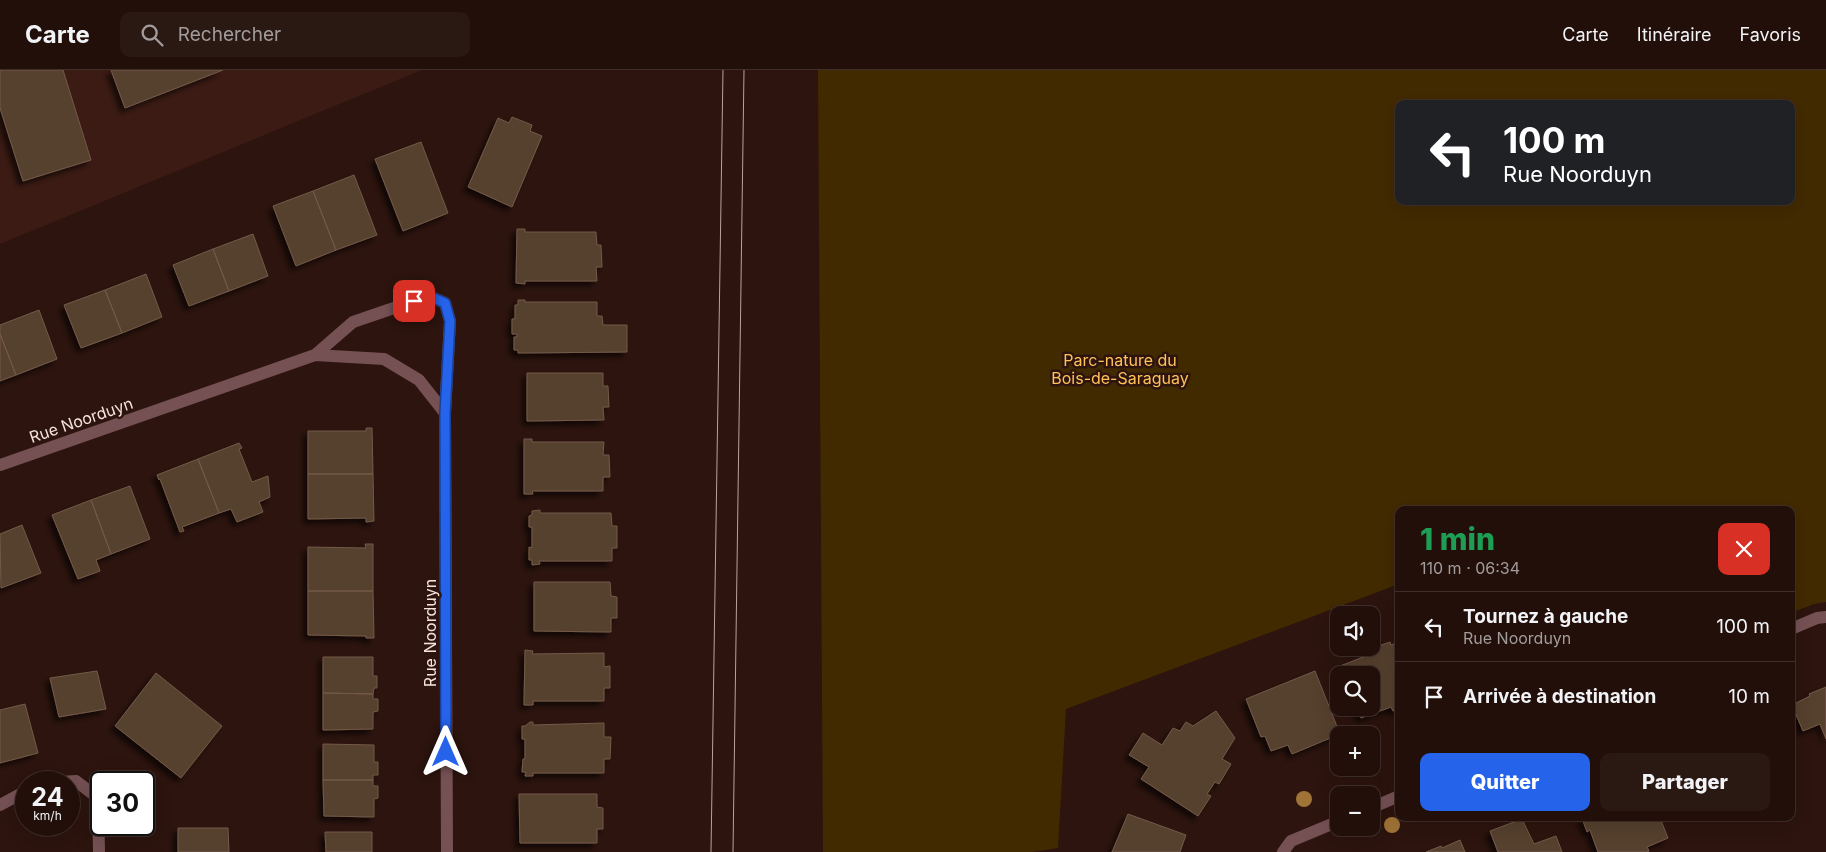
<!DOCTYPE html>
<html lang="fr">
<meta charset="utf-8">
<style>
:root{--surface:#220f0a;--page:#2a1813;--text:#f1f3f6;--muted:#a29c9c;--line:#3f2f2b;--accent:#2563eb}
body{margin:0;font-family:Inter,sans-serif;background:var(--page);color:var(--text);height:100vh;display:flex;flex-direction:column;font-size:19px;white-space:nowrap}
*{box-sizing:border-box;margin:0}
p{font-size:16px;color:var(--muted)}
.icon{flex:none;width:28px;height:28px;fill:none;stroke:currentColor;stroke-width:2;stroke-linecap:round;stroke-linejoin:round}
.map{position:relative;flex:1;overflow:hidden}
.side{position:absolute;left:1395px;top:436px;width:400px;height:315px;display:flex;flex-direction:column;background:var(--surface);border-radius:10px;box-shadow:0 5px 20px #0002,0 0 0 1px var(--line)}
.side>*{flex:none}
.guide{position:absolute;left:1395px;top:30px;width:400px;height:105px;border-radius:10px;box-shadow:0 5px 20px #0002,0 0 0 1px var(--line);background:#202124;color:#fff;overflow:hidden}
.tools{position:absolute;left:1330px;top:536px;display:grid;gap:10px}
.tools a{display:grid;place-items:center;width:50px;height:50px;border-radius:10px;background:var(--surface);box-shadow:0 5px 20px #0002,0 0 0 1px var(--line);font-size:25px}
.speed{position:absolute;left:15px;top:701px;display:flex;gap:10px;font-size:25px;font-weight:700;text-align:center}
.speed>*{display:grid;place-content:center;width:65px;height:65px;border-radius:50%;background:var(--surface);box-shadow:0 5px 20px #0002,0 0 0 1px var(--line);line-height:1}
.speed small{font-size:12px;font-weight:400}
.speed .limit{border:2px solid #111;border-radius:8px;background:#fff;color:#111}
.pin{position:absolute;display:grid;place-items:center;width:42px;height:42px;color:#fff;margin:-21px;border-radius:10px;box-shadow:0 2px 8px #0006}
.me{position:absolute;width:55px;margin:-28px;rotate:0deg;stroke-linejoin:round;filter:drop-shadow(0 0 4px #0008)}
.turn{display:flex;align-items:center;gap:18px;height:105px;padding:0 25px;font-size:22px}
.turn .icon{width:65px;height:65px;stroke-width:2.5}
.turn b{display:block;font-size:35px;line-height:42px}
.round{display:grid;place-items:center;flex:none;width:52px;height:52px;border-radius:10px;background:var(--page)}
.summary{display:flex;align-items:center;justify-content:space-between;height:85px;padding:0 25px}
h1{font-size:30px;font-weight:800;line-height:38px;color:#1e9e55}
.primary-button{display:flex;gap:10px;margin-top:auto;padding:10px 25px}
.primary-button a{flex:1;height:58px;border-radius:10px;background:var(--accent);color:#fff;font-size:20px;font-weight:800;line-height:58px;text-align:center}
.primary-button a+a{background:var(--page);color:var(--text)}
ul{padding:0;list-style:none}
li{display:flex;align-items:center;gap:15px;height:70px;padding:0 25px;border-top:1px solid var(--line)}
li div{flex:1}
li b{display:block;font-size:19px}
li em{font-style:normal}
header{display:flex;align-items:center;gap:30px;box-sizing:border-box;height:70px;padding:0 25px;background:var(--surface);border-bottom:1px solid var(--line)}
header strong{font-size:24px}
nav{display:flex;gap:28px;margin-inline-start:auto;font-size:18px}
.search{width:350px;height:45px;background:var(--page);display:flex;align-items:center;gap:12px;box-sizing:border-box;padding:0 18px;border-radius:10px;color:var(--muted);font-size:19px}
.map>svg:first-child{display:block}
.built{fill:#3b1b13}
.green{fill:#422a00;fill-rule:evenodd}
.building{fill:#573f2e;stroke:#745a49;filter:url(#shadow)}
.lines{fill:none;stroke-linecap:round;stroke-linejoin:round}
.minor{stroke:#755154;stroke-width:12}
.tram{stroke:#b8a39e;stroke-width:1}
.tree{fill:#a07337}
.route-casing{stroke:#184099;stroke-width:12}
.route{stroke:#2563eb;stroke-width:9}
.labels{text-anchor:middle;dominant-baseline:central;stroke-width:5;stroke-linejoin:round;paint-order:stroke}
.park-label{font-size:16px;fill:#ffc158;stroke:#2d140e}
.street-label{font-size:16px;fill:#f5e2dd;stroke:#2d140e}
</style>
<header>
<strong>Carte</strong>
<div class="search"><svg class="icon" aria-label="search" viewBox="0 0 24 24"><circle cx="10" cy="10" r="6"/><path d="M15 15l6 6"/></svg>Rechercher</div>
<nav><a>Carte</a><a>Itinéraire</a><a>Favoris</a></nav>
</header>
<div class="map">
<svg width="1826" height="782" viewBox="0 0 1826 782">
<defs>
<filter id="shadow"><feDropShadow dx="-4.5" dy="4.5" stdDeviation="2.5" flood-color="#0009"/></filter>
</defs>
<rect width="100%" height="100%" fill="#2d140e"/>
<!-- built -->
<path class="built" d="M0 0H422L0 174Z"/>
<!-- green -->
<path class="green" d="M818 0H1826V532L1814 534 1791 543V440H1399V514L1066 639 1058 778 1032 782H823ZM1399 34H1791V131H1399Z"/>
<!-- building -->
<path class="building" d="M0 0H63L91 90 23 111 0 38Z
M111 0H223L125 38Z
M512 47 532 55 530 61 542 66 512 137 468 117 498 48 509 53Z
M421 72 448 143 403 161 375 89Z
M354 105 377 165 336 180 313 121Z
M313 121 336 180 296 196 273 136Z
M517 159H525V162H596L597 175H601L602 197H596L597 211H525V214L516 213Z
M253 164 268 206 229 221 213 179Z
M213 179 229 221 189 236 173 195Z
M146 204 162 247 122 263 105 220Z
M105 220 122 263 81 278 64 235Z
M518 230H525V232H597V246H602L603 255H627V282L518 283V280H514V267H517V264H512V249H515V235H518Z
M39 240 57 289 16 305 0 264V255Z
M0 264 16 305 0 311Z
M527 303H603V316H608L609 337H603L604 350 527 351Z
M366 358H372L373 404H308V361H366Z
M524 369H532V372H604L603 385H609L610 407H603V421H532L533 424H524Z
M239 373 242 378 239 379 252 412 268 406 270 427 259 432 263 442 237 452 231 439 219 443 198 389Z
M198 389 219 443 182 457 184 461 180 462 160 409 159 410 157 405Z
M308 404H373L374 451 366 452V448L308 449Z
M130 416 150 469 111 484 91 430Z
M91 430 111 484 96 490 100 501 78 509 52 445Z
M540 440V443H611L612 456H617V478H612V491H539L540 494 532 495V490H529V477L532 478V457H529V446L532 445V441Z
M22 455 41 503 1 518 0 464Z
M365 474H373V521H308V477L366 478Z
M534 512H610L611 526 617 527V548H611V562L534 561Z
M308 521H373L374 568H366V566L308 565Z
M1390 572 1391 575 1399 572V639L1393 641 1391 637 1361 648 1357 638H1371V605H1344L1340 596 1371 584 1370 579Z
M525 580 533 581 532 584 604 583V597L610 596V618H604V631H533V635H524Z
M323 587H373V606H377V618H374L373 624 323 623Z
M97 601 106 639 59 647 50 608Z
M1315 601 1340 664 1292 684 1288 675 1271 681 1265 666 1261 667 1246 629Z
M156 603 222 656 181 708 115 656Z
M1826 617V669L1820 654 1803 661 1792 635 1810 626 1809 624Z
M323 623 373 624V629H378V641L373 642V659L323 660Z
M25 634 38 683 0 693V640Z
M1216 641 1235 668 1222 689 1231 694 1219 714 1215 712 1207 724 1211 726 1198 746 1141 709 1149 697 1129 685 1143 663 1162 675 1173 658 1180 661 1186 652 1193 656Z
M530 652H533V655L604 653V667H611L610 689H604V703H533V706H525L526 702H522L523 689H525V669H522V656H525Z
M323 674 374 675V692H378V705H373V710H323Z
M323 710H373V716H378V728L374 729V747L324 746Z
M519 724H597V737L603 738V759H597V773H520Z
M1128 744 1186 765 1180 782H1112Z
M1582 748H1660L1668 768 1647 777 1649 781 1646 782H1598L1590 760 1587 762Z
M1522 749 1534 774 1556 766 1562 782H1498L1490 761Z
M178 758H228L229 782H178Z
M325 762H372V782H326Z
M1460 770 1465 782H1426L1441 776 1442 778Z"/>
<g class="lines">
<!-- minor -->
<path class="minor" d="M315 285 353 252 429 226 445 233 450 251 445 343
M0 395 315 285 384 289 419 310 445 343 447 782
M1791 559 1817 548 1826 547
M60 712 76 711 98 728 99 782
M0 735 26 721
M1371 738 1399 726
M1283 782 1291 771 1339 751"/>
<!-- tram -->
<path class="tram" d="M711 782 723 0
M733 782 744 0"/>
</g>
<!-- trees -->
<g class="tree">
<circle cx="1304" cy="729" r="8"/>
<circle cx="1392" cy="755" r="8"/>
</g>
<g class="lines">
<defs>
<path id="route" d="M414 231 429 226 445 233 450 251 445 343 446 682"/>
</defs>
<!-- route casing -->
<use href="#route" class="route-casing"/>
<!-- route -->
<use href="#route" class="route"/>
</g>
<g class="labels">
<!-- park labels -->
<g class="park-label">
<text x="1120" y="290">Parc-nature du<tspan x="1120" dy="18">Bois-de-Saraguay</tspan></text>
</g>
<!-- street labels -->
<g class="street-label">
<text transform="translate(81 350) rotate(-19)">Rue Noorduyn</text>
<text transform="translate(430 563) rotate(-90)">Rue Noorduyn</text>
</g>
</g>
</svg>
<div class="tools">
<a><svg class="icon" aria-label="sound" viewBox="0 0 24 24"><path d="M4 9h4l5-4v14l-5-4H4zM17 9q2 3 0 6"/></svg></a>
<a><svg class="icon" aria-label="search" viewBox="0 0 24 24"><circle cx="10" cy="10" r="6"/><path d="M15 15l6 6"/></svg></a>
<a>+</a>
<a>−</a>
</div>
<div class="speed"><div>24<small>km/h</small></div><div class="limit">30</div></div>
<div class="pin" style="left:414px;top:231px;background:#d93025"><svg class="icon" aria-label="arrive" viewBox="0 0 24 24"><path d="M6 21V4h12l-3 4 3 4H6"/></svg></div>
<svg class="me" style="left:446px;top:682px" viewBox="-20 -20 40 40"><path d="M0-17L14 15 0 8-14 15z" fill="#2563eb" stroke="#fff" stroke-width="4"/></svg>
<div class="guide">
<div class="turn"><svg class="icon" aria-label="left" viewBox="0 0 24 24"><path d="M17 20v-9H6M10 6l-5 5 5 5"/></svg><div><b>100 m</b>Rue Noorduyn</div></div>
</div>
<section class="side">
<div class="summary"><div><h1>1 min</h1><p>110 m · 06:34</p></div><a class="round" style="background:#d93025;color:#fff"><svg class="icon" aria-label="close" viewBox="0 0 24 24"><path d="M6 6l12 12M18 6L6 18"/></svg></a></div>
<ul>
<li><svg class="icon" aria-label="left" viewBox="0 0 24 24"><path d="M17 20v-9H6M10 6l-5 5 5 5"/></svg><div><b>Tournez à gauche</b><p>Rue Noorduyn</p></div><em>100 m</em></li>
<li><svg class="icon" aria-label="arrive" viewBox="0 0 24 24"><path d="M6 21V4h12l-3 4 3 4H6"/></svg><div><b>Arrivée à destination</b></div><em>10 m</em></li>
</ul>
<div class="primary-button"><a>Quitter</a><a>Partager</a></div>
</section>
</div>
